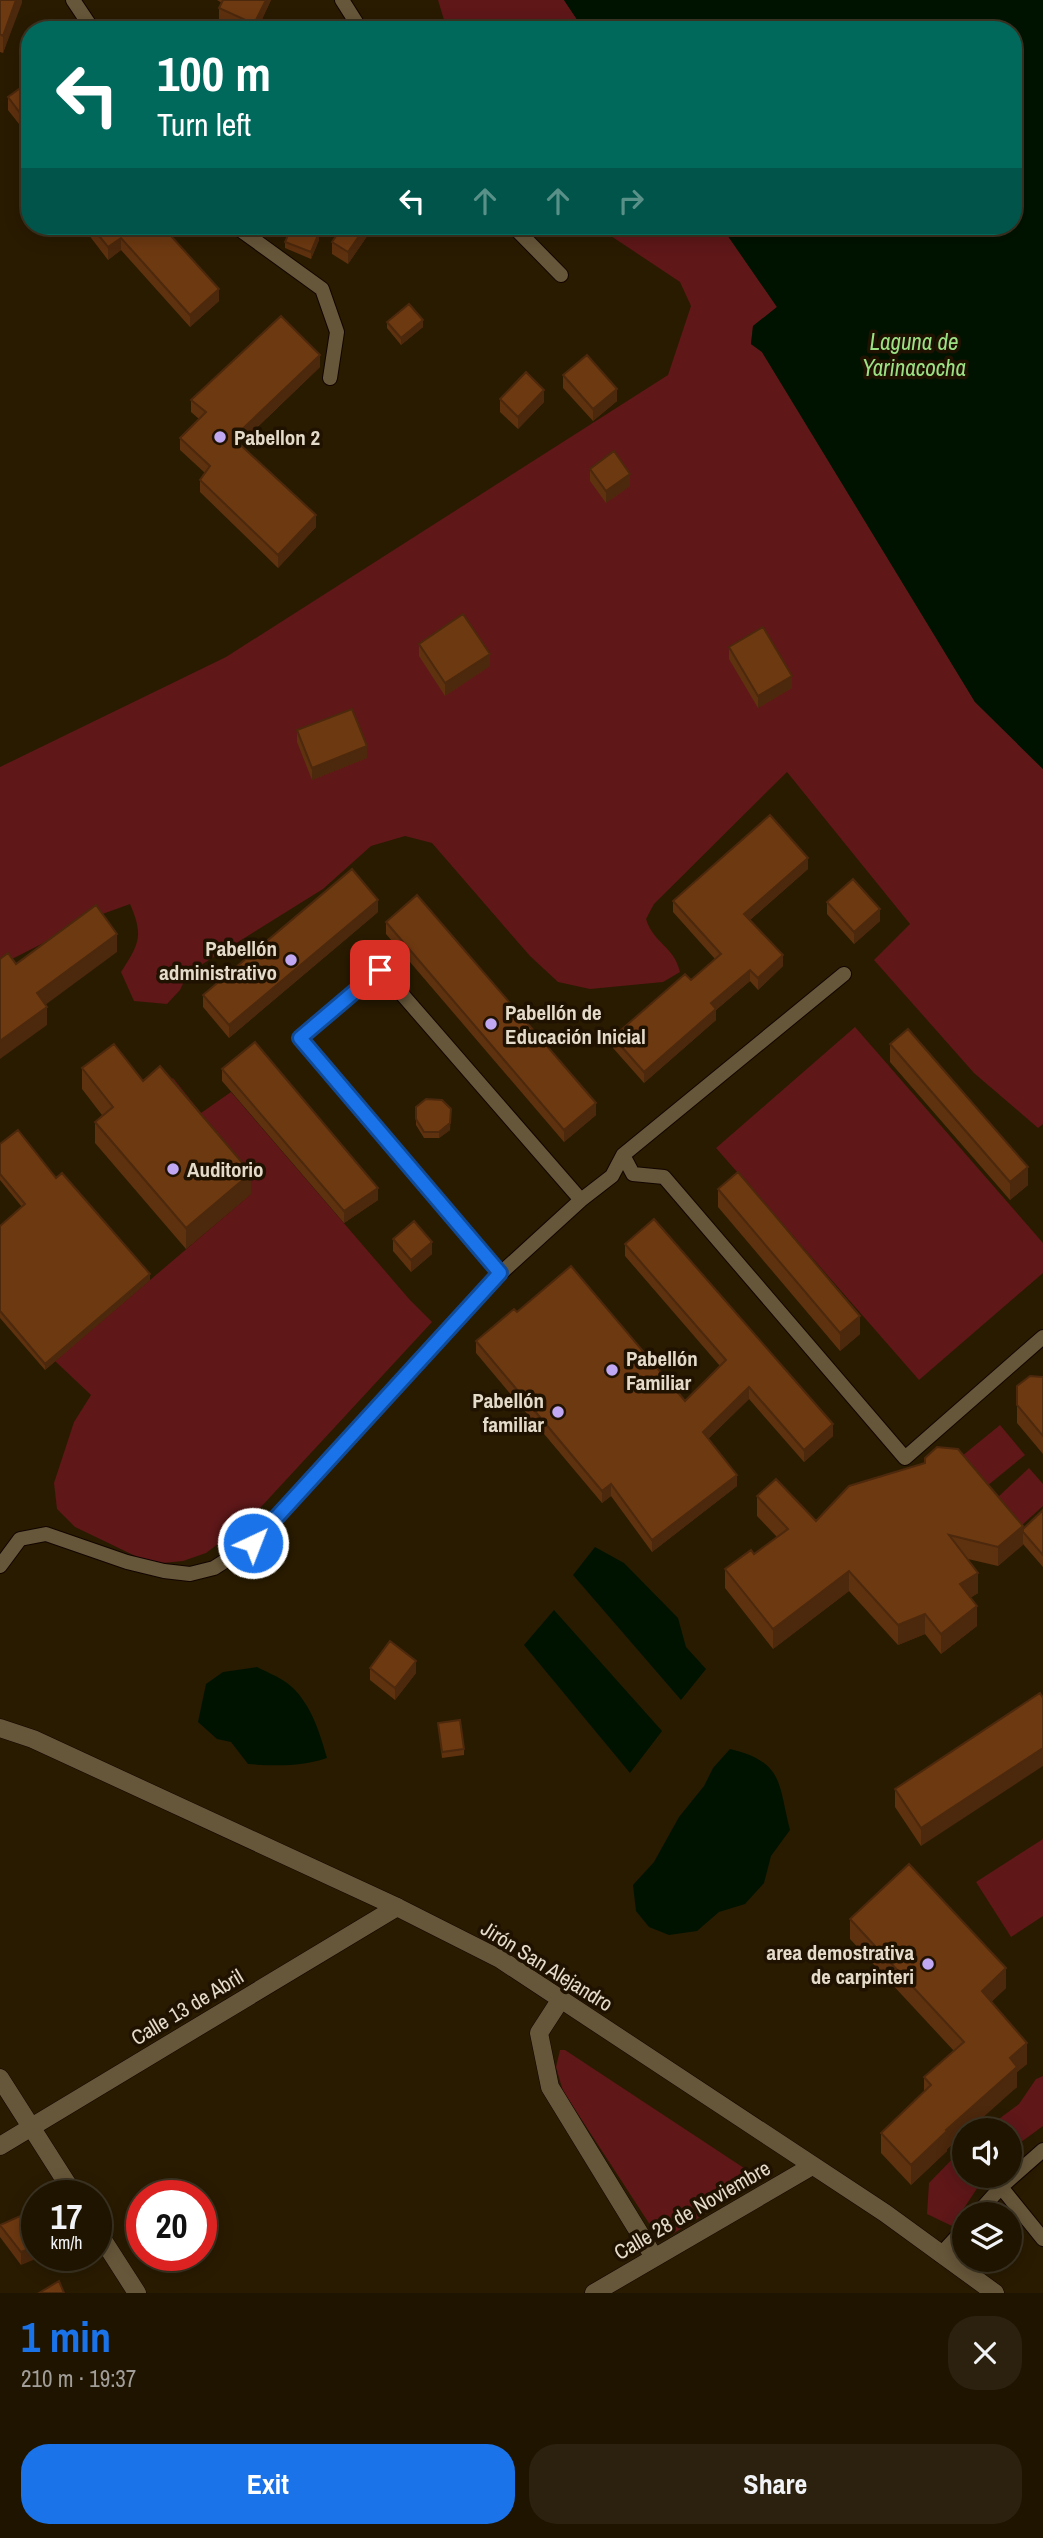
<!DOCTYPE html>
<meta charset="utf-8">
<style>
:root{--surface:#1f1400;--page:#2c210f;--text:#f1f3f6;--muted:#a19e99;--line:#3c3322;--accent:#1a73e8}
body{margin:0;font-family:"Archivo Narrow",sans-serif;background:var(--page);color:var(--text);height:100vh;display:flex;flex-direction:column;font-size:26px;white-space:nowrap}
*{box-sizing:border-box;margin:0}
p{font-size:23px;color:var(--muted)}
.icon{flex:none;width:38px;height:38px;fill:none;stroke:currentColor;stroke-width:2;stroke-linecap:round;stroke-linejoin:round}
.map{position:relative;height:2293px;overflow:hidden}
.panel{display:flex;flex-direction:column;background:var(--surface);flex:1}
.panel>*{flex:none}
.guide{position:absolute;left:21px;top:21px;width:1001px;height:214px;border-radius:28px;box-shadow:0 4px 18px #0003,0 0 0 2px var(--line);background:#00695c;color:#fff;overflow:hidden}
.controls{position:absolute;left:952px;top:2118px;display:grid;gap:14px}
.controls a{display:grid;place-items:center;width:70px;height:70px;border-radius:50%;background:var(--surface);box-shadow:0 4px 18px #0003,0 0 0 2px var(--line);font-size:35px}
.speed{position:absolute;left:21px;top:2180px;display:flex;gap:14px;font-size:35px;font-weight:700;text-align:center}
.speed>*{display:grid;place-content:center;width:91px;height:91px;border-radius:50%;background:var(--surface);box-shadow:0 4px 18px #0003,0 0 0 2px var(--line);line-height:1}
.speed small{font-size:18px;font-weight:400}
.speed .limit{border:10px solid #d22;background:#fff;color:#111}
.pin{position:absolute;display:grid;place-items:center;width:60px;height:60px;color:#fff;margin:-30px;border-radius:14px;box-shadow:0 4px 10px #0006}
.me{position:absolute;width:77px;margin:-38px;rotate:43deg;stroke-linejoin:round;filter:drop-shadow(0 0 5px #0008)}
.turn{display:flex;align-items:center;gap:24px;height:147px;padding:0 21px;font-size:32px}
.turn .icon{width:91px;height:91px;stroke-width:2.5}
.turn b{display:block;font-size:49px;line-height:60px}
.lanes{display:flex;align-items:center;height:66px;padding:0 21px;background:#0003;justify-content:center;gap:35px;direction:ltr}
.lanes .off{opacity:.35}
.round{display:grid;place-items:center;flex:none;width:74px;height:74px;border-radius:28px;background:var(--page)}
.overview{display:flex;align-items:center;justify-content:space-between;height:119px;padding:0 21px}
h1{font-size:42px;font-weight:700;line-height:52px;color:var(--accent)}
.primary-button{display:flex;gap:14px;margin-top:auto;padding:14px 21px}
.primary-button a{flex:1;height:80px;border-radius:28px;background:var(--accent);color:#fff;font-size:28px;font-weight:700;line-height:80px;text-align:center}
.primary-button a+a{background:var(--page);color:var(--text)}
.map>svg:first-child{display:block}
.green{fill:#5f1718}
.water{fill:#001300}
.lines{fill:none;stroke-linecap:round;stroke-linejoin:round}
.service-casing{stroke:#120500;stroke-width:16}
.minor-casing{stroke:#120500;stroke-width:19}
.tertiary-casing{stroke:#120500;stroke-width:19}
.service{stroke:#67573a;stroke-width:14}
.minor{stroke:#67573a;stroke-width:18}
.tertiary{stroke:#67573a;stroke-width:18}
.wall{fill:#5e310f}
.shaded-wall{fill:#4c280c}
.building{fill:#6d3911;stroke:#4c280c;stroke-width:2}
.route-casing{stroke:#114b97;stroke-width:18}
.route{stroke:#1a73e8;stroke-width:12}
.poi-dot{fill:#c1a8f3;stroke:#201200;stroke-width:2.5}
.labels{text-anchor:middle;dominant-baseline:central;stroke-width:7;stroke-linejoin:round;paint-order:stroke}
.poi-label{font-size:21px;font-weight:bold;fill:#e4dbcb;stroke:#201200;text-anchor:start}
.street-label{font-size:21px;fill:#e4dbcb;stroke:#201200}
.water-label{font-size:23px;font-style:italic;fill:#9ce285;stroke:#201200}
</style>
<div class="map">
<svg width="1043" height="2293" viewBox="0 0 1043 2293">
<rect width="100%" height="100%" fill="#291b00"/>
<!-- green -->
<path class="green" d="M438 0H564L584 30H447Z
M596 226H721L777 307 753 326 751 344 762 352 975 702 1043 769V1124L1038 1128 974 1073 874 960 910 924 787 772 654 904 646 919C654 944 674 946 680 972L663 982 590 989 558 982 530 956 432 843 405 836 371 846 323 889 188 973 180 990 167 1004 134 1001 121 972C139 944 144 936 130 904L97 916 0 965V767L226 657 668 375 691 306 680 282Z
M855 1027 1043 1243V1273L919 1380 716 1148Z
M173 1078 201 1113 231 1092 410 1300 432 1322 248 1521 206 1553 183 1561 152 1564 75 1527 57 1509 54 1483 74 1422 91 1395 55 1361 251 1194 160 1088Z
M1000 1425 1025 1455 987 1486 962 1456Z
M1029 1468 1043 1484V1506L1022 1525 998 1497Z
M1043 1839V1916L1011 1937 976 1882Z
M560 2050H565L750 2172V2186L671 2235 656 2234 563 2091 556 2067Z
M1043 2076V2126L1010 2150V2130H984L1019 2104 1036 2079Z
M964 2147V2175H986L952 2226 927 2214 929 2183Z"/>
<!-- water -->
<path class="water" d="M564 0H1043V769L975 702 762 352 751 344 753 326 777 307 721 226H1013V30H584Z
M595 1547 624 1563 678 1618 686 1647 706 1669 681 1700 573 1575Z
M554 1610 662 1731 630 1773 524 1645Z
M257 1667C267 1672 279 1677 287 1683 310 1700 320 1733 327 1758 300 1767 277 1766 248 1764L231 1742 217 1739 198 1722 206 1684 223 1672Z
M730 1749C784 1762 778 1783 790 1830L771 1856 764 1883 745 1904 719 1912 697 1931 669 1935 649 1927 636 1911 633 1885 654 1862 679 1817 704 1786 713 1768Z"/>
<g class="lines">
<defs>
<path id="service" d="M73 0 93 30
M342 0 361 30
M235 226 322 289 337 332 330 378
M513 226 561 275
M623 1155 633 1174 664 1177 905 1458 1043 1337
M501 1273 300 1038 381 970 581 1200
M0 1566 20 1539 46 1534 127 1562 164 1571 190 1574 214 1568 253 1543 501 1273 581 1200 612 1176 623 1155 844 974
M1001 2187 1043 2239
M977 2214 1001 2187 1043 2150
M940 2255 964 2229"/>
<path id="minor" d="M561 1999 539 2033 550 2087 654 2257
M0 2078 75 2196
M0 2146 397 1907
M96 2229 137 2293
M594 2293 812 2166"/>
<path id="tertiary" d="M0 1728 33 1739 397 1907 500 1959 885 2213 995 2293"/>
</defs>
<!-- service casing -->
<use href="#service" class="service-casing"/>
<!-- minor casing -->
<use href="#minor" class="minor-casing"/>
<!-- tertiary casing -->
<use href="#tertiary" class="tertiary-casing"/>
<!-- service -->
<use href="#service" class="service"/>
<!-- minor -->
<use href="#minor" class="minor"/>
<!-- tertiary -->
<use href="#tertiary" class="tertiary"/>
</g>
<!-- wall -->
<path class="wall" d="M0 0H22L3 53 0 52Z
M217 0H271L257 30H241L219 20V8L222 3Z
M30 81V138L8 110V97Z
M82 226H162L219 301 190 327 121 250 108 260Z
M343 226H374L348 264 332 254V242Z
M319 240 311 259 285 248V242Z
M387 322 423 327 401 345 387 328Z
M320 367 240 444 316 527 278 568 200 492V480L205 473 180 450V438L199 419 191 412V400Z
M563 375 617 401 593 421 563 388Z
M500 399 544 402 518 429 500 412Z
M590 469 630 486 606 503 590 481Z
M419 644 490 666 445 696 419 656Z
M729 647 792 688 758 708 729 659Z
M297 730 367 758 312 780 297 742Z
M808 869 750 920 783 966 758 990 750 981 716 1010V1020L644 1083 613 1048V1037L691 980 715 959 673 912V901Z
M827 902 880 921 854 944 827 914Z
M378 912 229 1038 203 1007V995Z
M386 922 596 1115 564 1142 386 934Z
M890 1044 1028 1185 1010 1200 890 1062Z
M82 1068 143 1081 251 1194 186 1249 95 1143V1122L102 1115 82 1089Z
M222 1069 378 1200 344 1223 222 1081Z
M416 1107 450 1130 439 1138H424L416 1125Z
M0 1144 56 1178 150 1280 45 1370 0 1318V1226L22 1207 0 1180Z
M718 1189 860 1334 840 1351 718 1207Z
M393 1239 432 1254 411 1272 393 1251Z
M625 1244 833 1436 804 1462 749 1399 708 1439 737 1486 652 1552 611 1496 602 1503 476 1353V1341L517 1312 685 1401 720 1366 625 1256Z
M1043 1377V1454L1017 1423V1386Z
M757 1496 816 1521 1023 1529 1043 1510V1567L1023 1544 998 1566 968 1559 978 1593 970 1598 977 1626 941 1654 925 1634 898 1645 849 1591 773 1649 725 1588V1569L754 1554 777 1537 757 1516Z
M370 1668 416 1673 395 1700 370 1680Z
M1043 1698 921 1846 895 1807V1789Z
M438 1723 464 1749V1755L442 1758Z
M850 1919 1006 1988 991 2002 1027 2064 1017 2072V2087L964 2130V2134L947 2149V2151L911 2185 881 2153V2133L924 2092V2077L954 2051 850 1939Z
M36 2209 21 2265 0 2237V2225Z"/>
<!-- shaded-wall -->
<path class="shaded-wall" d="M16 0H22V3L3 53V36Z
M266 0H271L257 30H254V24Z
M366 226H374L348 264V252Z
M319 233V240L311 259V252Z
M121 238V250L108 260V247Z
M219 289V301L190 327V315Z
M423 320V327L401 345V338Z
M320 355V367L233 450V438Z
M617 389V401L593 421V409Z
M544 390V402L518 429V417Z
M630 474V486L606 503V491Z
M316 515V527L278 568V555Z
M490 654V666L445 696V683Z
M792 676V688L758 708V696Z
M367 746V758L312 780V768Z
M808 858V869L744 925V914Z
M378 900V912L229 1038V1025Z
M880 909V921L854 944V932Z
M117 934V952L37 1011V993Z
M783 955V966L758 990V978Z
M750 970V981L716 1010V1020L644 1083V1072L711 1003Z
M47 1007V1025L0 1059V1041Z
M596 1103V1115L564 1142V1130Z
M451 1116 450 1130 439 1138V1132Z
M1028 1167V1185L1010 1200V1182Z
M251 1173V1194L186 1249V1228Z
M378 1188V1200L344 1223V1211Z
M432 1242V1254L411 1272V1260Z
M150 1274V1280L45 1370V1364Z
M860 1316V1334L840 1351V1333Z
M749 1387V1399L703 1444V1432Z
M833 1424V1436L804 1462V1450Z
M737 1475V1486L652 1552V1540Z
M611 1484V1496L602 1503V1491Z
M1023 1526V1545L998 1566V1547Z
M849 1571V1591L773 1649V1629Z
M978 1573V1593L960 1604V1584Z
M977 1606V1626L941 1654V1634Z
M925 1614V1634L898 1645V1625Z
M416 1661V1673L395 1700V1688Z
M1043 1748V1766L921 1846V1828Z
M1006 1968V1988L982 2011V1991Z
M1027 2043V2064L1017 2072V2087L969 2130H964V2134L947 2149V2151L911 2185V2165L946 2130 1010 2058Z
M37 2246V2256H43L21 2265V2252Z"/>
<!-- building -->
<path class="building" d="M0 0H16L3 36 0 34Z
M223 0H266L254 24 219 8Z
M30 81V126L8 97Z
M91 226H162L219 289 190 315 121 238 108 247Z
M292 226H301L319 233 311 252 285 242Z
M343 226H366L348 252 332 242Z
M409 304 423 320 401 338 387 322Z
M281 316 320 355 233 438 316 515 278 555 200 480 210 466 180 438 206 412 191 400Z
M587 355 617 389 593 409 563 375Z
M526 372 544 390 518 417 500 399Z
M614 451 630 474 606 491 590 469Z
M463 614 490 654 445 683 419 644Z
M763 627 792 676 758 696 729 647Z
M352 709 367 746 312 768 297 730Z
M770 815 808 858 744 914 783 955 758 978 750 970 711 1003 716 1009 644 1072 613 1037 685 974 691 980 721 954 673 901Z
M352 869 378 900 229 1025 203 995Z
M853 879 880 909 854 932 827 902Z
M417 895 596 1103 564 1130 386 922Z
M96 905 117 934 37 993 47 1007 0 1041V959L8 953 16 964Z
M908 1029 1028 1167 1010 1182 890 1044Z
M255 1042 378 1188 344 1211 222 1069Z
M114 1044 143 1081 160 1066 251 1173 186 1228 95 1122 113 1107 82 1068Z
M426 1099 442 1100 451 1109 450 1123 439 1132H424L416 1119V1107Z
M18 1130 56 1178 62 1173 150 1274 45 1364 0 1311V1226L25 1204 0 1174V1144Z
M738 1172 860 1316 840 1333 718 1189Z
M654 1219 833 1424 804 1450 749 1387 703 1432 737 1475 652 1540 611 1484 602 1491 476 1341 514 1309 517 1312 571 1266 685 1401 726 1360 625 1244Z
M414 1221 432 1242 411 1260 393 1239Z
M1030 1376 1043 1377V1436L1017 1405V1386Z
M937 1447 958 1449 1023 1526 998 1547 949 1535 978 1573 960 1584 977 1606 941 1634 925 1614 898 1625 849 1571 773 1629 725 1569 751 1550 754 1554 788 1529 757 1496 776 1479 816 1521 849 1486 925 1463V1458Z
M1043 1510V1555L1023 1532V1529Z
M390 1641 416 1661 395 1688 370 1668Z
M1040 1693 1043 1698V1748L921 1828 895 1789Z
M460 1720 464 1749 442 1752 438 1723Z
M909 1864 1006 1968 982 1991 1027 2043 1010 2058 1017 2067 946 2130 947 2131 911 2165 881 2133 931 2085 924 2077 964 2042 850 1919Z
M36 2209 37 2246 21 2252 0 2225Z
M59 2281 64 2293H39Z"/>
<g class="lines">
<defs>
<path id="route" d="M253 1543 500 1273 300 1038 380 970"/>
</defs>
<!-- route casing -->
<use href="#route" class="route-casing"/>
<!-- route -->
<use href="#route" class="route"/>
</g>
<!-- markers -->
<g class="poi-dot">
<circle cx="220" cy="437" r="7"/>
<circle cx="291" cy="960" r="7"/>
<circle cx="491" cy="1024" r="7"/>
<circle cx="173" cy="1169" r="7"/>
<circle cx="612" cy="1370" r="7"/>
<circle cx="558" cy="1412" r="7"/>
<circle cx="928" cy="1964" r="7"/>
</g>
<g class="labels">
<!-- poi labels -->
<g class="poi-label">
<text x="234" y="437">Pabellon 2</text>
<text x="277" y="948" text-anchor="end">Pabellón<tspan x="277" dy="24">administrativo</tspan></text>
<text x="505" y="1012">Pabellón de<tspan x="505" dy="24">Educación Inicial</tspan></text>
<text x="187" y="1169">Auditorio</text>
<text x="626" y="1358">Pabellón<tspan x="626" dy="24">Familiar</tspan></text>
<text x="544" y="1400" text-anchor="end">Pabellón<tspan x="544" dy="24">familiar</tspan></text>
<text x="914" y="1952" text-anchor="end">area demostrativa<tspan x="914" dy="24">de carpinteri</tspan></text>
</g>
<!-- street labels -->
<g class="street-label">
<text transform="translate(547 1966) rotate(32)">Jirón San Alejandro</text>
<text transform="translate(187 2007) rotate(-31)">Calle 13 de Abril</text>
<text transform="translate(692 2210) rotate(-30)">Calle 28 de Noviembre</text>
</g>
<!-- water labels -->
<g class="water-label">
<text x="914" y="341">Laguna de<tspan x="914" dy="26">Yarinacocha</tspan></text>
</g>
</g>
</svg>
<div class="controls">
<a><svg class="icon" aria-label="sound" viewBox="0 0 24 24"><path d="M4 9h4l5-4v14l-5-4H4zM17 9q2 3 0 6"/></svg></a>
<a><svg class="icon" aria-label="layers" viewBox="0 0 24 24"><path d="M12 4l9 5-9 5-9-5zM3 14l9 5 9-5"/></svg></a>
</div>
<div class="speed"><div>17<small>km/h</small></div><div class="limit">20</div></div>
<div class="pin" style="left:380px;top:970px;background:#d93025"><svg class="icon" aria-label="arrive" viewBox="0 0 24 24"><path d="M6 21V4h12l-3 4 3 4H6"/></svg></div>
<svg class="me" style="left:253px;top:1543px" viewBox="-20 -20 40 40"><circle r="17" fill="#1a73e8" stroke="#fff" stroke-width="3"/><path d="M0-11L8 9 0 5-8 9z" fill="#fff"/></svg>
<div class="guide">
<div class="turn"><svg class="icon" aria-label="left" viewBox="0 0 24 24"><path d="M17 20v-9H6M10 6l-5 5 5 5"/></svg><div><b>100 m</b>Turn left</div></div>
<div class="lanes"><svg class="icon" aria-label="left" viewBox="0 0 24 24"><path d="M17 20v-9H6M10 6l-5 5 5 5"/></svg><svg class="icon off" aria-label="ahead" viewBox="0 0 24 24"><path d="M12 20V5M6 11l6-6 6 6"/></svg><svg class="icon off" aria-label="ahead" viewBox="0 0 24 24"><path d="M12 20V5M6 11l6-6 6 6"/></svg><svg class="icon off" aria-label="right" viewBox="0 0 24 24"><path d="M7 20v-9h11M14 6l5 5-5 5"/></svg></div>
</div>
</div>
<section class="panel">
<div class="overview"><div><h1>1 min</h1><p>210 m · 19:37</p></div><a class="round"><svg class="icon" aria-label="close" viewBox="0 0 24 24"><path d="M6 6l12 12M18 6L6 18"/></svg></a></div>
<div class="primary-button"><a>Exit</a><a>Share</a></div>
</section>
